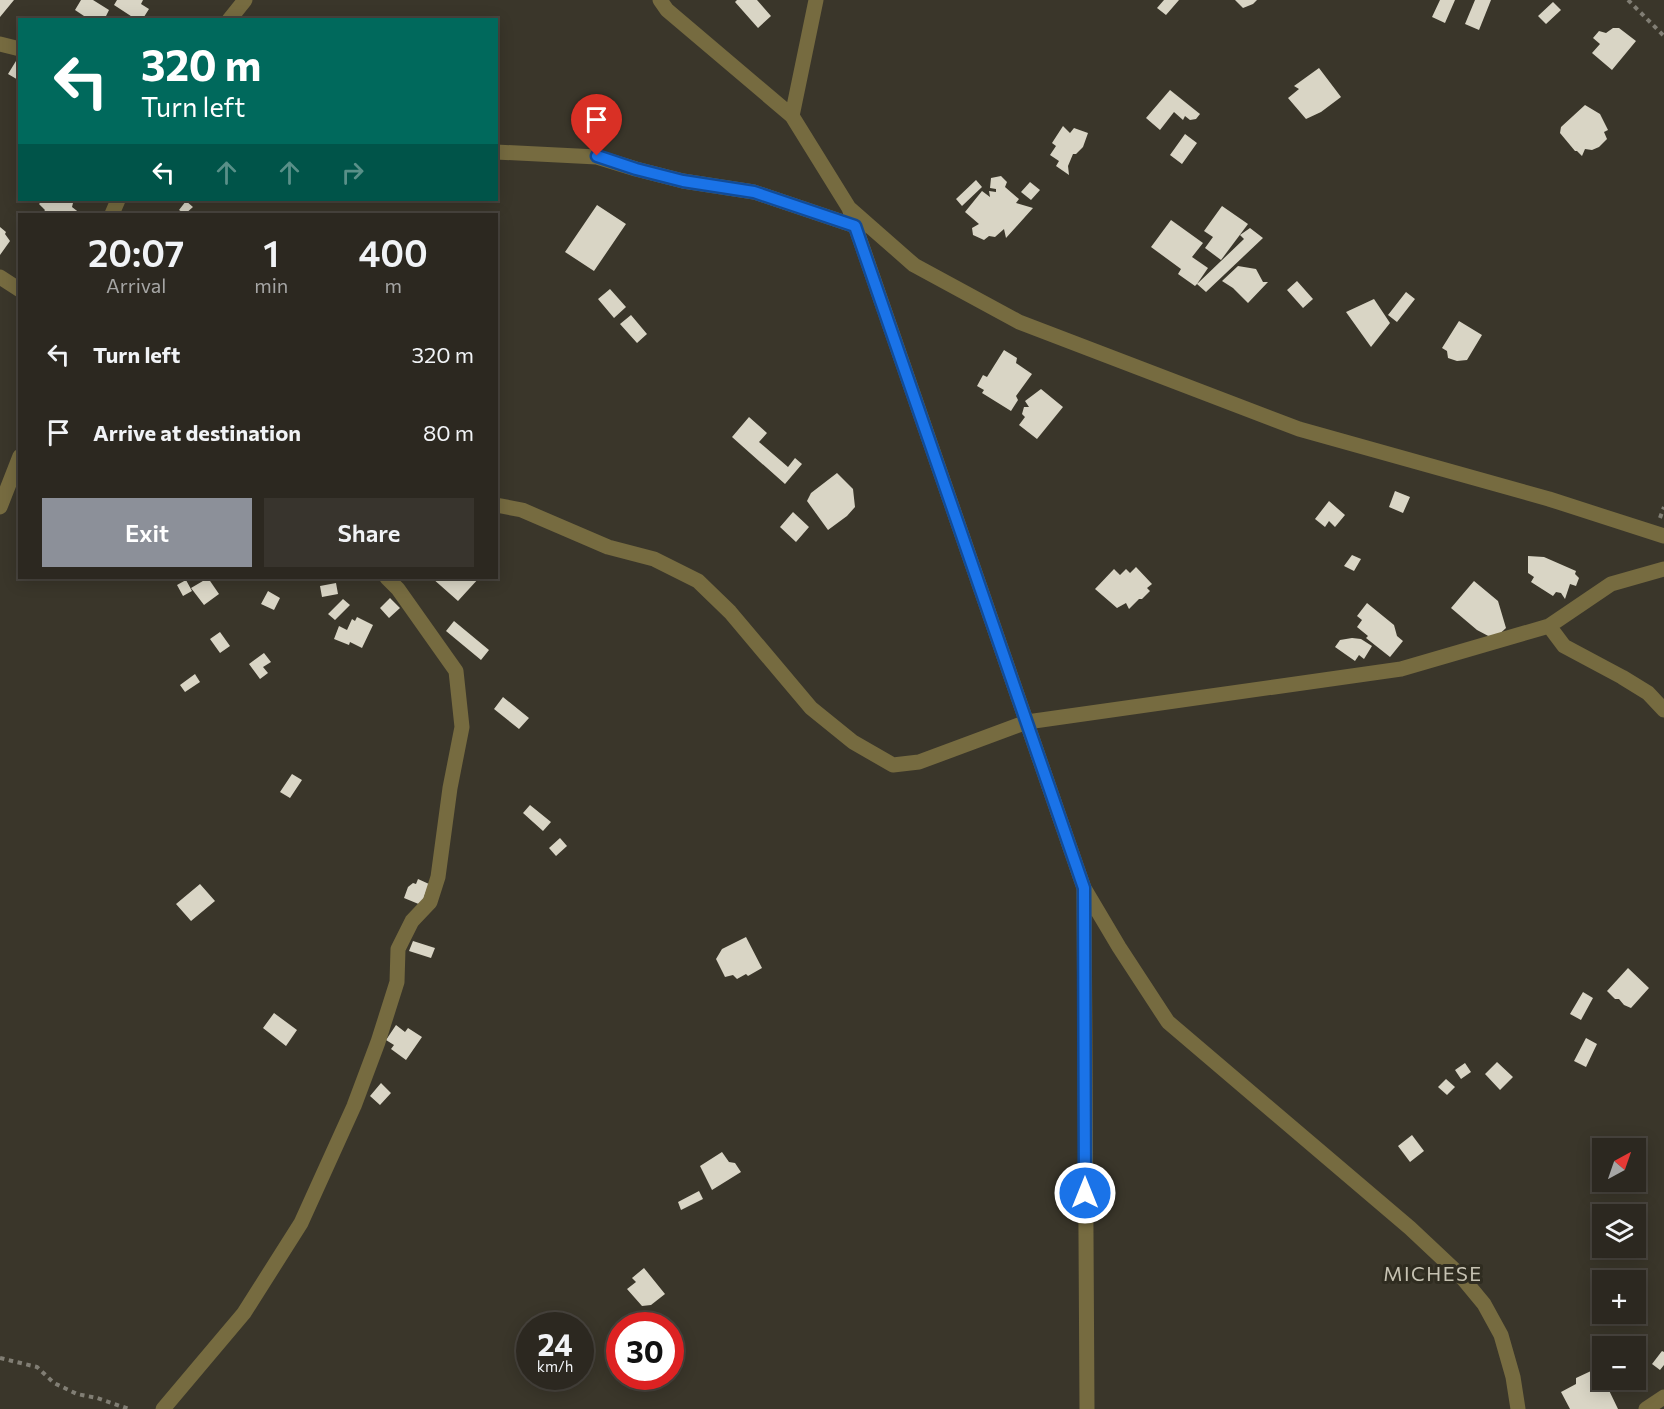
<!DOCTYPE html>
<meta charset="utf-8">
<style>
:root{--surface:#2c2820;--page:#38342d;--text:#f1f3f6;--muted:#a6a6a5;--line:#48443e;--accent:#8c9099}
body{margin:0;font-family:Commissioner,sans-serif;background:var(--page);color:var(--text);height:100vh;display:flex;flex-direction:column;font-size:22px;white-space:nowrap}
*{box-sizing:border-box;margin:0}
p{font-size:20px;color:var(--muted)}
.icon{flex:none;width:33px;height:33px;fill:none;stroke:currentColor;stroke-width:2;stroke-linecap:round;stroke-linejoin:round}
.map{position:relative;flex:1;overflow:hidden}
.panel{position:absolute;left:18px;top:213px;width:480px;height:366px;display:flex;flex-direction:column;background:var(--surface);border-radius:0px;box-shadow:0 3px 15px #0003,0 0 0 2px var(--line)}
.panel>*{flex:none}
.banner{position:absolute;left:18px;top:18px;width:480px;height:183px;border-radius:0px;box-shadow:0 3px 15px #0003,0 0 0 2px var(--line);background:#00695c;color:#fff;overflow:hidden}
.needle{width:39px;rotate:40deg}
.controls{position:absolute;left:1592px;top:1138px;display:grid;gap:12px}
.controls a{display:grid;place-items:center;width:54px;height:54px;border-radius:0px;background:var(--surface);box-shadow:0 3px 15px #0003,0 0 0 2px var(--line);font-size:30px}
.speed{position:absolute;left:516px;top:1312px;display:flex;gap:12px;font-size:30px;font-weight:700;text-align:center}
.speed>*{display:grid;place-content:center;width:78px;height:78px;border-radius:50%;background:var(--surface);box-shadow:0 3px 15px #0003,0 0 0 2px var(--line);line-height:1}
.speed small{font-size:15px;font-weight:400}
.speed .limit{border:9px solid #d22;background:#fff;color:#111}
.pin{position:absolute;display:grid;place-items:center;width:51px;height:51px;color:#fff;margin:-62px -26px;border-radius:50% 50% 50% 0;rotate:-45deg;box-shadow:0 0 6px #0007}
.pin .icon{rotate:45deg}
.me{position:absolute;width:66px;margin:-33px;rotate:0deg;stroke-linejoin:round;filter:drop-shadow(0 0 4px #0008)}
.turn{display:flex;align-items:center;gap:21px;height:126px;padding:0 24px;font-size:27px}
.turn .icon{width:78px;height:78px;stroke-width:2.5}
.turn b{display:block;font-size:42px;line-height:51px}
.lanes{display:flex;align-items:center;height:57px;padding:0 24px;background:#0003;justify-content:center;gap:30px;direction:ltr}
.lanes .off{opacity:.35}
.eta{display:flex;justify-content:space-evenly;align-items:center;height:102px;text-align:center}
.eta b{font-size:36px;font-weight:600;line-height:42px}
.button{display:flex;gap:12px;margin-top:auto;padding:12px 24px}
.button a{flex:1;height:69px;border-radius:0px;background:var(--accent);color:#fff;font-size:24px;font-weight:600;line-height:69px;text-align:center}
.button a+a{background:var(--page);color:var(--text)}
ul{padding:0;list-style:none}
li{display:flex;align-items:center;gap:18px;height:78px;padding:0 24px}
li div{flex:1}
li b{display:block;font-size:22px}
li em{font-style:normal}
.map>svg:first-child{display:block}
.building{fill:#d9d5c5}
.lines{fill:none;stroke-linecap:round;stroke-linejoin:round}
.path{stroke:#817e74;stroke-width:4;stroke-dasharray:4.5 4.5;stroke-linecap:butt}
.street{stroke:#766b40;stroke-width:15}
.route-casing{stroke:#114b97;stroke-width:15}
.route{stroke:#1a73e8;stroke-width:10}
.labels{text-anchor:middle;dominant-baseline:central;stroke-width:6;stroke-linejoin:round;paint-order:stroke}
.quarter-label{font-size:20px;letter-spacing:1.5px;fill:#c6c2b2;stroke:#2f2c20}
</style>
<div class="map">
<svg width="1664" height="1409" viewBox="0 0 1664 1409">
<rect width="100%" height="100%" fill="#3a362a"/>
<!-- building -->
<path class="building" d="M0 0H14L0 17Z
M81 0H93L109 10 104 20H86L87 18 75 10Z
M117 0H143L141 4 149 9 142 20H137L114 5Z
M737 0H757L771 16 758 28 735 2Z
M1164 0H1179L1166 15 1157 8Z
M1235 0H1257L1253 4 1243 8Z
M1440 0H1455L1445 23 1432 17Z
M1475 0H1491L1479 30 1465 24Z
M1553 2 1561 10 1546 24 1538 16Z
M1613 28H1619L1636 41 1612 70 1592 53 1600 44 1593 38 1599 31 1606 33Z
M16 61 20 63V81L8 74Z
M1319 68 1341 97 1321 112 1306 119 1288 98 1299 89 1294 86Z
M1170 90 1200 114 1196 119 1190 120 1185 116 1183 120 1174 112 1160 130 1146 118Z
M1585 105 1600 114 1608 130 1604 132 1607 139 1599 147 1592 150 1585 149 1582 156 1577 151H1575L1560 133 1561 127Z
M1063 126 1070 133 1074 128 1088 133 1083 147 1076 154H1073L1068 166 1069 175 1056 166 1059 161 1050 155 1056 146 1052 143Z
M1185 134 1197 143 1182 164 1170 155Z
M1001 176 1007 182 1005 187 1019 199 1016 203 1033 208 1006 238 1004 229 995 237 989 236 984 240 973 235 972 228 979 224 965 212 982 191 990 197 989 191 996 192V189L990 188 991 178Z
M976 180 982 187 962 206 956 199Z
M1030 182 1040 190 1031 200 1021 192Z
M43 200H67L73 203 72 207 81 214H45L43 213 45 210 39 204Z
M186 201 193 207 185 214 179 210Z
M597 205 626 224 594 271 565 252Z
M1222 206 1248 224 1221 260 1205 248 1213 237 1204 231Z
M1171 220 1203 243 1192 257 1208 268 1197 284 1244 239 1240 235 1250 228 1263 238 1206 292 1197 284 1195 286 1178 274 1181 269 1151 247Z
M0 227 6 232 5 234 10 241 0 255Z
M1238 266 1256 269 1263 282H1268L1248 303 1233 288 1222 281Z
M1297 281 1313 299 1303 308 1287 290Z
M610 289 626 307 614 318 598 299Z
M1406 292 1415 299 1397 322 1388 315Z
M1374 299 1390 323 1371 347 1346 312Z
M631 315 647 334 637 343 620 324Z
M1459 321 1482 335 1467 360 1457 361 1448 358 1447 351 1442 348Z
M1004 350 1017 358 1016 363 1032 374 1016 396 1018 400 1011 411 982 393 984 390 977 386 983 375 987 377Z
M1041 389 1063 407 1037 439 1019 425 1025 417 1022 414 1024 407H1029L1025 401Z
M749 417 767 433 759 442 788 467 795 458 802 464 785 484 732 437Z
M837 473 853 489 855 507 847 516 828 530 807 501 811 493Z
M1395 491 1410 497 1403 513 1389 507Z
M1329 501 1345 515 1335 527 1329 521 1325 527 1315 519Z
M793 512 809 527 796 542 780 527Z
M1352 555 1361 559 1354 571 1344 566Z
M1528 556 1544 557 1576 571 1575 574 1579 578 1576 586 1570 584 1565 599 1561 593 1556 592 1553 596 1531 582 1534 577 1528 573Z
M1136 567 1152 584 1147 588 1150 591 1142 599H1139L1129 609 1126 603 1117 608 1095 589 1114 569 1120 575 1126 569 1130 573Z
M208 578 219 594 204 605 191 588Z
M432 578H479L458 601Z
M186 580 192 591 183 596 177 585Z
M1474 581 1498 601 1506 628 1494 639 1477 630 1451 608Z
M336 583 338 594 322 597 320 586Z
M268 591 280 598 274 610 261 604Z
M390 598 400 608 389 618 380 608Z
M343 599 350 605 335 620 328 614Z
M1367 603 1394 625 1397 636 1403 641 1390 657 1366 638 1368 636 1357 627 1362 620 1357 616Z
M357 617 373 625 362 648 350 642 349 645 334 639 339 626 347 630 352 619 355 621Z
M454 621 489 650 481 660 446 631Z
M220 632 230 646 220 653 210 639Z
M1352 638 1361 639 1372 646 1364 659 1359 655 1355 661 1335 647 1340 640Z
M264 653 271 662 263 667 268 673 260 679 249 664Z
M195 674 200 682 185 692 180 685Z
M503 697 529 718 519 729 494 709Z
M292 774 302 780 290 798 280 792Z
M530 805 551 822 543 831 523 813Z
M560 838 567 846 556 856 549 848Z
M418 879 429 884 421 905 404 898 408 887 413 883 416 884Z
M200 884 215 901 191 921 176 904Z
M746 937 762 968 748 976 746 974 737 979 733 975 725 977 716 959 722 949Z
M413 941 435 948 431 958 409 951Z
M1628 968 1649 988 1631 1008 1624 1005 1619 999H1615L1607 991Z
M1583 992 1593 998 1581 1020 1570 1014Z
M274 1013 297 1030 286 1046 263 1028Z
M396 1025 405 1032 408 1028 422 1037 406 1060 391 1049 394 1045 386 1040Z
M1586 1038 1597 1044 1586 1067 1574 1061Z
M1497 1062 1513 1077 1500 1090 1485 1074Z
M1465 1063 1471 1072 1461 1079 1455 1070Z
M1446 1079 1455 1087 1447 1095 1438 1087Z
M381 1083 391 1093 380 1105 370 1096Z
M1412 1135 1424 1151 1410 1162 1398 1146Z
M722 1152 729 1162 735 1163 741 1172 712 1190 700 1166Z
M699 1191 703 1199 681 1210 678 1202Z
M644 1268 665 1294 651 1305 642 1306 627 1289 636 1282 632 1278Z
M1662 1351 1664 1352V1365L1660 1370 1652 1364Z
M1639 1365 1648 1373 1641 1381 1635 1376V1370Z
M1591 1371 1598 1385 1605 1382 1618 1409H1570L1561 1392 1576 1384V1378Z"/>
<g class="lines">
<!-- path -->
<path class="path" d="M1628 0 1664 36
M1660 518 1664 507
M0 1358 37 1367 54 1383 77 1394 97 1398 129 1409"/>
<!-- street -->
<path class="street" d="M660 0 667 10 792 116
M816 0 792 116 849 208 914 265 1019 322 1299 429 1549 499 1664 536
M229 20 245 0
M0 44 20 49
M496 152 597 157 636 169 683 181 754 192 855 226
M849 208 1084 888 1119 947 1168 1022 1410 1228 1460 1275 1484 1304 1501 1335 1513 1377 1518 1409
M112 214 118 200
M0 277 20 290
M496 505 522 510 608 547 654 559 698 581 730 612 811 708 853 742 893 765 919 762 1027 722 1401 669 1549 626 1611 584 1664 569
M0 507 20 456
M1549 626 1564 646 1622 677 1648 693 1664 710
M1084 888 1087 1409
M163 1409 244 1313 301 1223 354 1106 378 1042 397 982 398 949 412 921 430 902 438 877 450 788 462 727 456 671 398 589 387 578
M1646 1409 1664 1397"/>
</g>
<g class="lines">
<defs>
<path id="route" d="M597 156 636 169 683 181 754 192 855 226 1084 888 1085 1193"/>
</defs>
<!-- route casing -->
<use href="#route" class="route-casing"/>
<!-- route -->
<use href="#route" class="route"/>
</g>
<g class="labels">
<!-- quarter labels -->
<g class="quarter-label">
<text x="1433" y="1273">MICHESE</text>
</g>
</g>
</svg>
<div class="controls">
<a><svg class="needle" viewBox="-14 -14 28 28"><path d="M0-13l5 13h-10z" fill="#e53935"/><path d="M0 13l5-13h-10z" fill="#a6a6a5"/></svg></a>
<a><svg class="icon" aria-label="layers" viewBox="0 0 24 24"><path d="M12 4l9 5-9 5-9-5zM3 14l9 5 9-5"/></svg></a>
<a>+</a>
<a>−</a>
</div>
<div class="speed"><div>24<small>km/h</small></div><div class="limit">30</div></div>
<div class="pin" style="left:597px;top:156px;background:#d93025"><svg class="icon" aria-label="arrive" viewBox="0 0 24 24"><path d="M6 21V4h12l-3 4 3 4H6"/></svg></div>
<svg class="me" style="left:1085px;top:1193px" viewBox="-20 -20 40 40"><circle r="17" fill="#1a73e8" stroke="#fff" stroke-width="3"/><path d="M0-11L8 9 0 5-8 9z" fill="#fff"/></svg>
<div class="banner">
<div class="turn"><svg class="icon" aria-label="left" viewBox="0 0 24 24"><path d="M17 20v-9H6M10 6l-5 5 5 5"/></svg><div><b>320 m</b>Turn left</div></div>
<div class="lanes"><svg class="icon" aria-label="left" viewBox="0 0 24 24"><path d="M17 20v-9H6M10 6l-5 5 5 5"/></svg><svg class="icon off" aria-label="ahead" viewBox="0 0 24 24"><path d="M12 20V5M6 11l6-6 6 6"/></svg><svg class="icon off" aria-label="ahead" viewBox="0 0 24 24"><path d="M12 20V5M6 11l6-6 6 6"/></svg><svg class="icon off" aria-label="right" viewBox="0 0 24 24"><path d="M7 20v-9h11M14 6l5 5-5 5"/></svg></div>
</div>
<section class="panel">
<div class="eta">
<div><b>20:07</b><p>Arrival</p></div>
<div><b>1</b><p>min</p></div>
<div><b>400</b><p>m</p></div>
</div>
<ul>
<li><svg class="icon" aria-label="left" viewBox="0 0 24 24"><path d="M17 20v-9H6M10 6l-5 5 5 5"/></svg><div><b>Turn left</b></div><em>320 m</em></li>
<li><svg class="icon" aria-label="arrive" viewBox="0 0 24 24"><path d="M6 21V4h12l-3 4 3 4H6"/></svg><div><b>Arrive at destination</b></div><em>80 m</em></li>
</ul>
<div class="button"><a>Exit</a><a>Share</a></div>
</section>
</div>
